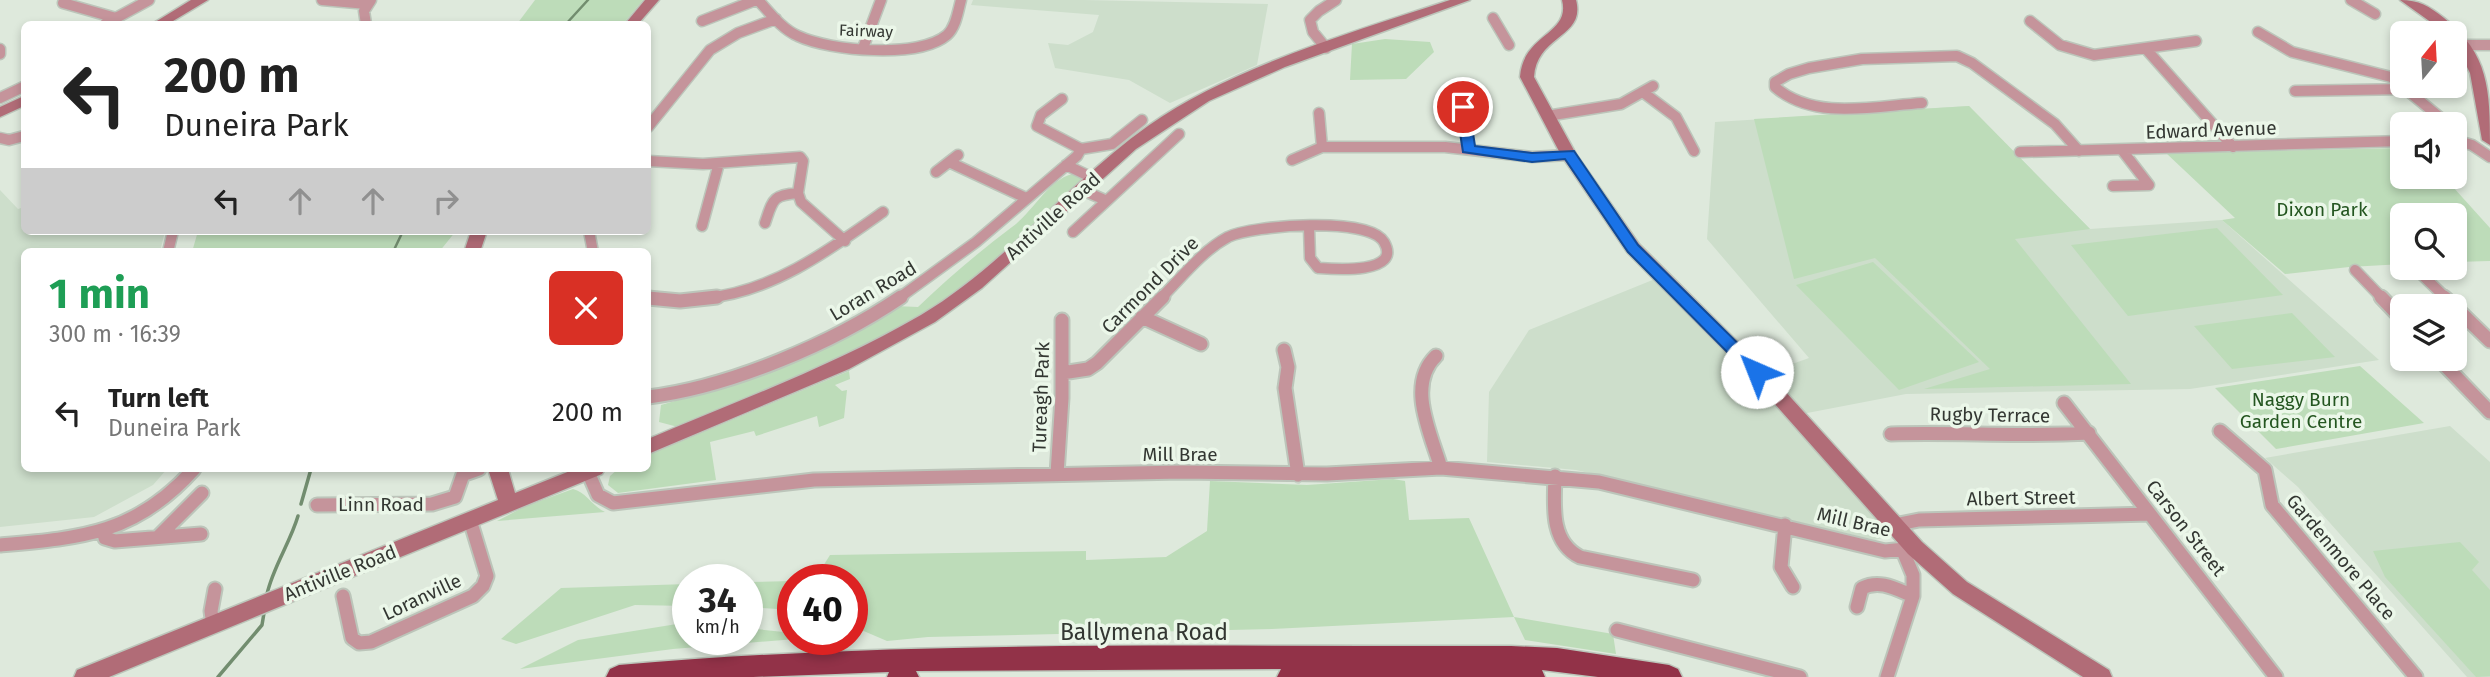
<!DOCTYPE html>
<meta charset="utf-8">
<style>
:root{--surface:#fff;--page:#f2f2f2;--text:#222;--muted:#767676}
body{margin:0;font-family:"Fira Sans",sans-serif;background:var(--page);color:var(--text);height:100vh;display:flex;flex-direction:column;font-size:26px;white-space:nowrap}
*{box-sizing:border-box;margin:0}
p{font-size:23px;color:var(--muted)}
.icon{flex:none;width:38px;height:38px;fill:none;stroke:currentColor;stroke-width:2;stroke-linecap:round;stroke-linejoin:round}
.map{position:relative;flex:1;overflow:hidden}
.side{position:absolute;left:21px;top:248px;width:630px;height:224px;display:flex;flex-direction:column;background:var(--surface);border-radius:10px;box-shadow:0 4px 10px #0003}
.side>*{flex:none}
.guide{position:absolute;left:21px;top:21px;width:630px;height:214px;border-radius:10px;box-shadow:0 4px 10px #0003;background:#fff;color:var(--text);overflow:hidden}
.needle{width:46px;rotate:18deg}
.fabs{position:absolute;left:2390px;top:21px;display:grid;gap:14px}
.fabs a{display:grid;place-items:center;width:77px;height:77px;border-radius:10px;background:var(--surface);box-shadow:0 4px 10px #0003;font-size:35px}
.speed{position:absolute;left:672px;top:564px;display:flex;gap:14px;font-size:35px;font-weight:700;text-align:center}
.speed>*{display:grid;place-content:center;width:91px;height:91px;border-radius:50%;background:var(--surface);box-shadow:0 4px 10px #0003;line-height:1}
.speed small{font-size:18px;font-weight:400}
.speed .limit{border:10px solid #d22;background:#fff;color:#111}
.pin{position:absolute;display:grid;place-items:center;width:60px;height:60px;color:#fff;margin:-30px;border:4px solid #fff;border-radius:50%;box-shadow:0 2px 7px #0007}
.me{position:absolute;width:77px;margin:-38px;rotate:316deg;stroke-linejoin:round;filter:drop-shadow(0 0 5px #0008)}
.turn{display:flex;align-items:center;gap:24px;height:147px;padding:0 28px;font-size:32px}
.turn .icon{width:91px;height:91px;stroke-width:2.5}
.turn b{display:block;font-size:49px;line-height:60px}
.lanes{display:flex;align-items:center;height:66px;padding:0 28px;background:#0003;justify-content:center;gap:35px;direction:ltr}
.lanes .off{opacity:.35}
.round{display:grid;place-items:center;flex:none;width:74px;height:74px;border-radius:10px;background:var(--page)}
.overview{display:flex;align-items:center;justify-content:space-between;height:119px;padding:0 28px}
h1{font-size:42px;font-weight:700;line-height:52px;color:#1e9e55}
ul{padding:0;list-style:none}
li{display:flex;align-items:center;gap:21px;height:91px;padding:0 28px}
li div{flex:1}
li b{display:block;font-size:26px}
li em{font-style:normal}
.map>svg:first-child{display:block}
.built{fill:#cddecb}
.green{fill:#bddcb9}
.lines{fill:none;stroke-linecap:round;stroke-linejoin:round}
.stream-far1{stroke:#728d6f;stroke-width:2.5}
.stream{stroke:#728d6f;stroke-width:3.5}
.street-far1-casing{stroke:#bcc5ba;stroke-width:13}
.street-casing{stroke:#bcc5ba;stroke-width:17}
.secondary-casing{stroke:#bcc5ba;stroke-width:3}
.highway-casing{stroke:#bcc5ba;stroke-width:3}
.street-far1{stroke:#c5949b;stroke-width:10}
.street{stroke:#c5949b;stroke-width:13}
.secondary{fill:#b16c77;fill-rule:evenodd}
.highway{fill:#923248;fill-rule:evenodd}
.route{fill:#1a73e8;stroke:#114b97;stroke-width:2}
.labels{text-anchor:middle;dominant-baseline:central;stroke-width:7;stroke-linejoin:round;paint-order:stroke}
.far-street-label{font-size:16px;fill:#333732;stroke:#ebf7e9}
.street-label{font-size:19px;fill:#333732;stroke:#ebf7e9}
.park-label{font-size:19px;fill:#245620;stroke:#ebf7e9}
.near-street-label{font-size:23px;fill:#333732;stroke:#ebf7e9}
</style>
<div class="map">
<svg width="2490" height="677" viewBox="0 0 2490 677">
<rect width="100%" height="100%" fill="#dee9dc"/>
<!-- built -->
<path class="built" d="M973 0H1084L1268 4 1257 65 1170 103 1129 80 1055 68 1048 43 1068 45 1093 32 1099 15 971 5Z
M1969 106 2090 229 2222 220 2379 360 2190 389 1906 394 1802 414 1767 373 1809 358 1707 239 1715 122Z
M0 190 18 209 24 207V231H165L160 252H24V469H167L153 485 94 517 0 527Z
M1655 279 1754 375 1884 525 1886 537 1875 540 1576 470 1487 462 1489 392 1529 330Z
M2450 426 2490 462V677H2467L2298 487 2265 458Z"/>
<!-- green -->
<path class="green" d="M535 0H643L623 24H517Z
M1385 39 1430 42 1434 52 1406 79 1350 80 1352 44Z
M1969 106 2090 229 2015 239 2131 384 1924 389 1990 369 1875 258 1794 279 1754 119Z
M2403 148V177H2444L2490 228V261L2455 262V215H2403V264L2349 267 2285 274 2222 220 2235 218 2166 153Z
M1072 174 1083 177V183L951 300 866 346 713 413 678 427 659 422 661 405 716 389 895 306 918 307C948 278 979 252 1012 227 1033 212 1047 181 1072 174Z
M2217 228 2283 295 2128 316 2071 245Z
M198 231H456L439 252H192Z
M1873 262 1979 362 1899 390 1796 285Z
M2292 313 2335 357 2232 369 2194 326Z
M2360 366 2424 423 2276 449 2215 388Z
M849 371 850 379 835 385 842 391 847 390 844 418 819 427 817 416 756 436 754 431 710 442 716 480 618 493 608 485 610 476 618 469H648V455Z
M1393 479 1405 481 1409 520 1469 518 1514 617 1613 634 1616 654 1525 640 1514 617 1272 629 928 637 887 641 852 626V579H815L830 555 1086 551V560L1166 557 1207 531 1210 481 1307 485Z
M573 489C586 492 592 506 605 512L497 521 526 506Z
M2460 542 2479 562 2472 570 2490 590V676L2476 677 2385 577 2373 551Z
M793 581V610L747 607V582Z
M688 584V606L635 605 516 644 501 639 561 588Z
M683 623 688 624V639H747V628L793 633V639H796L673 649 520 669 578 640Z"/>
<g class="lines">
<!-- stream-far1 -->
<path class="stream-far1" d="M566 24 588 0
M393 252 403 231"/>
<!-- stream -->
<path class="stream" d="M301 504 311 469
M267 594C273 567 290 543 298 516
M218 677 262 625 264 613"/>
<defs>
<path id="street-far1" d="M322 0 367 4
M758 0C770 13 782 29 798 36 830 51 919 59 947 35 956 27 958 11 961 0
M2351 0 2375 14
M63 3 116 18
M1493 18 1509 45
M702 21 756 0
M2030 21 2060 45 2094 55 2196 41
M105 24 149 0
M366 24 364 11 371 0
M2258 32 2292 52 2391 77 2448 124
M2464 45H2490
M863 48 881 0
M1326 48 1313 32 1310 20 1319 11 1336 0
M0 49V54
M2146 49 2233 147
M2295 91 2406 89
M1644 93 1676 117 1694 151
M0 98 23 87
M1062 99 1041 115 1037 126 1081 149
M1922 103C1875 106 1814 121 1775 87V82L1789 74 1809 68 1862 59 1957 56 1972 63 2055 124 2079 151
M1463 107 1468 149
M1319 113 1322 147
M1547 116 1621 104 1653 86
M648 127 710 50 738 33 776 19
M0 138 9 140 24 136
M2455 140 2472 145 2490 157
M1081 149 1112 144 1142 120
M2020 152 2403 141
M1292 160 1322 147H1445L1532 157 1569 155
M648 161 703 164 800 157 803 161 798 193 801 202 845 241
M949 162 1026 198
M1066 165 1095 179
M936 172 958 155
M2113 186 2149 185 2122 150
M1082 190 1105 200
M765 223C773 200 772 195 798 193
M702 226 719 163
M589 231 593 252
M1073 232 1179 134
M168 252 173 231
M2415 268 2446 298
M2355 270 2382 298
M648 298H654
M705 298C771 293 831 249 883 212
M899 298 976 242 1077 156 1081 149
M1161 298C1182 277 1202 251 1228 237 1253 225 1369 216 1384 242 1403 275 1332 269 1318 268L1310 258 1309 227"/>
<path id="street" d="M2381 297 2403 320
M2444 297 2454 306
M648 298 680 301 717 297
M2455 307 2490 341
M1142 317 1201 344
M1284 350 1288 367 1285 388 1298 475
M1436 356C1406 385 1431 434 1441 468
M2439 359 2490 412
M1062 373 1088 369 1097 363 1163 297
M648 397C730 387 833 343 901 297
M2064 403 2276 677
M2220 431 2265 470 2272 505 2416 677
M1891 434C1957 432 2023 437 2089 433
M588 472 598 495 613 503 814 480 1181 472 1327 474 1441 468 1599 482 1885 551 1915 548
M465 474 479 469
M1057 474 1062 398V320
M1555 476C1554 506 1550 542 1580 557L1693 580
M317 505 432 504 455 497 465 469
M1785 525 1781 567 1793 587
M1894 525 1919 520 2150 514
M104 531 105 538 115 541 201 534
M159 536 202 493
M0 545C82 538 136 534 194 469
M343 596 352 638 359 643 371 642 473 596 483 586 487 576 470 520
M1857 607 1862 588C1880 579 1896 589 1913 596
M213 625 211 611 215 589
M1617 630 1800 677
M1887 677 1913 596V575L1903 551"/>
<path id="secondary" d="M191 0H208L168 24H152Z
M645 0H659L638 24H625Z
M1450 0H1470L1285 67 1209 101 1136 149 982 288 935 322 849 369 648 454V439C740 400 835 365 921 315 1005 265 1069 182 1148 126 1231 67 1353 32 1450 0Z
M1562 0H1576C1586 38 1537 34 1534 77L1576 154 1639 244 1763 367 1922 542 1967 582 2109 670 2112 677H2083L1953 594 1908 554 1751 377 1627 252 1561 155 1520 77C1523 33 1571 35 1562 0Z
M2400 0C2419 0 2429 6 2444 18 2489 54 2490 90 2490 145L2482 140 2470 73 2455 43V33H2446Z
M24 96V106L0 117V107Z
M471 231H487L480 252H464Z
M488 469H508L515 493 575 469H605L602 474 109 677H74L77 670 498 500Z"/>
<path id="highway" d="M1511 646 1557 648 1669 665 1678 669 1682 677H1598L1542 670 1545 677H1277L1281 669 916 671 919 677H887L889 672 753 677H606L610 669 619 665C915 639 1214 647 1511 646Z"/>
</defs>
<!-- street-far1 casing -->
<use href="#street-far1" class="street-far1-casing"/>
<!-- street casing -->
<use href="#street" class="street-casing"/>
<!-- secondary casing -->
<use href="#secondary" class="secondary-casing"/>
<!-- highway casing -->
<use href="#highway" class="highway-casing"/>
<!-- street-far1 -->
<use href="#street-far1" class="street-far1"/>
<!-- street -->
<use href="#street" class="street"/>
<!-- secondary -->
<use href="#secondary" class="secondary"/>
<!-- highway -->
<use href="#highway" class="highway"/>
</g>
<!-- route -->
<path class="route" d="M1463 103 1469 107 1475 146 1532 153 1574 151 1638 245 1763 368 1765 372 1763 376H1751L1628 252 1565 159 1532 162 1463 152 1456 107Z"/>
<g class="labels">
<!-- far-street labels -->
<g class="far-street-label">
<text transform="translate(866 31) rotate(2)">Fairway</text>
</g>
<!-- street labels -->
<g class="street-label">
<text transform="translate(2211 130) rotate(-2)">Edward Avenue</text>
<text transform="translate(1053 216) rotate(-42)">Antiville Road</text>
<text transform="translate(1150 285) rotate(-45)">Carmond Drive</text>
<text transform="translate(873 291) rotate(-31)">Loran Road</text>
<text transform="translate(1041 397) rotate(-88)">Tureagh Park</text>
<text transform="translate(1990 415) rotate(1)">Rugby Terrace</text>
<text x="1180" y="454">Mill Brae</text>
<text transform="translate(2021 498) rotate(-1)">Albert Street</text>
<text x="381" y="504">Linn Road</text>
<text transform="translate(1854 522) rotate(13)">Mill Brae</text>
<text transform="translate(2186 528) rotate(52)">Carson Street</text>
<text transform="translate(2341 557) rotate(50)">Gardenmore Place</text>
<text transform="translate(340 573) rotate(-22)">Antiville Road</text>
<text transform="translate(422 597) rotate(-25)">Loranville</text>
</g>
<!-- park labels -->
<g class="park-label">
<text x="2322" y="209">Dixon Park</text>
<text x="2301" y="399">Naggy Burn<tspan x="2301" dy="22">Garden Centre</tspan></text>
</g>
<!-- near-street labels -->
<g class="near-street-label">
<text x="1144" y="632">Ballymena Road</text>
</g>
</g>
</svg>
<div class="fabs">
<a><svg class="needle" viewBox="-14 -14 28 28"><path d="M0-13l5 13h-10z" fill="#e53935"/><path d="M0 13l5-13h-10z" fill="#767676"/></svg></a>
<a><svg class="icon" aria-label="sound" viewBox="0 0 24 24"><path d="M4 9h4l5-4v14l-5-4H4zM17 9q2 3 0 6"/></svg></a>
<a><svg class="icon" aria-label="search" viewBox="0 0 24 24"><circle cx="10" cy="10" r="6"/><path d="M15 15l6 6"/></svg></a>
<a><svg class="icon" aria-label="layers" viewBox="0 0 24 24"><path d="M12 4l9 5-9 5-9-5zM3 14l9 5 9-5"/></svg></a>
</div>
<div class="speed"><div>34<small>km/h</small></div><div class="limit">40</div></div>
<div class="pin" style="left:1463px;top:107px;background:#d93025"><svg class="icon" aria-label="arrive" viewBox="0 0 24 24"><path d="M6 21V4h12l-3 4 3 4H6"/></svg></div>
<svg class="me" style="left:1757px;top:372px" viewBox="-20 -20 40 40"><circle r="19" fill="#fff"/><path d="M0-13L10 11 0 6-10 11z" fill="#1a73e8"/></svg>
<div class="guide">
<div class="turn"><svg class="icon" aria-label="left" viewBox="0 0 24 24"><path d="M17 20v-9H6M10 6l-5 5 5 5"/></svg><div><b>200 m</b>Duneira Park</div></div>
<div class="lanes"><svg class="icon" aria-label="left" viewBox="0 0 24 24"><path d="M17 20v-9H6M10 6l-5 5 5 5"/></svg><svg class="icon off" aria-label="ahead" viewBox="0 0 24 24"><path d="M12 20V5M6 11l6-6 6 6"/></svg><svg class="icon off" aria-label="ahead" viewBox="0 0 24 24"><path d="M12 20V5M6 11l6-6 6 6"/></svg><svg class="icon off" aria-label="right" viewBox="0 0 24 24"><path d="M7 20v-9h11M14 6l5 5-5 5"/></svg></div>
</div>
<section class="side">
<div class="overview"><div><h1>1 min</h1><p>300 m · 16:39</p></div><a class="round" style="background:#d93025;color:#fff"><svg class="icon" aria-label="close" viewBox="0 0 24 24"><path d="M6 6l12 12M18 6L6 18"/></svg></a></div>
<ul>
<li><svg class="icon" aria-label="left" viewBox="0 0 24 24"><path d="M17 20v-9H6M10 6l-5 5 5 5"/></svg><div><b>Turn left</b><p>Duneira Park</p></div><em>200 m</em></li>
</ul>
</section>
</div>
